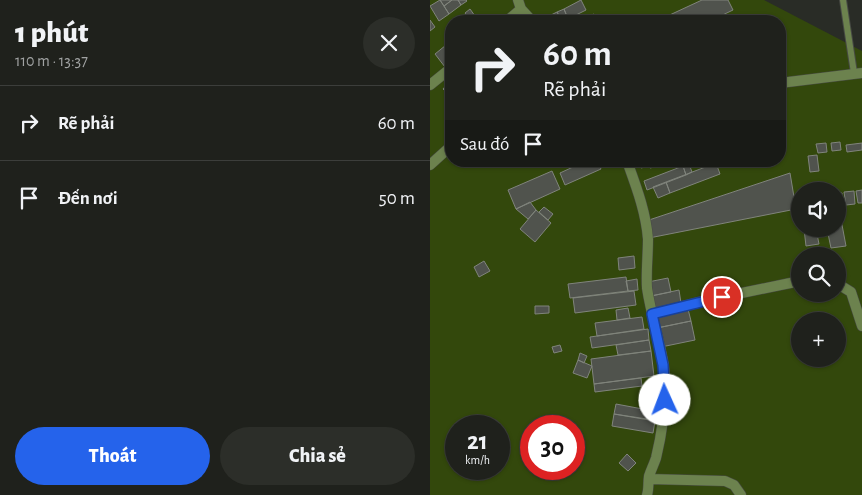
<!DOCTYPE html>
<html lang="vi">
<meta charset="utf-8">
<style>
:root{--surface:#1f211c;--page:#2c2e29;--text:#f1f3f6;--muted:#a1a3a3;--line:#3c3e3b;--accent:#2563eb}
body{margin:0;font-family:"Alegreya Sans",sans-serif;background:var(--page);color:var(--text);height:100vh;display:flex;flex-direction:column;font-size:19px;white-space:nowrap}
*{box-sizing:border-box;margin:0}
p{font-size:16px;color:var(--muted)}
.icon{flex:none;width:28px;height:28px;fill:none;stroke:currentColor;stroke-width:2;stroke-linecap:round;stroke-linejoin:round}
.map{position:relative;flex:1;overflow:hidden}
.details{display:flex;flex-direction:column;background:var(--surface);width:430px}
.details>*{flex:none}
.hud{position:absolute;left:15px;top:15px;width:341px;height:152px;border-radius:20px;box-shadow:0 1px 4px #0004,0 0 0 1px var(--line);background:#1f211c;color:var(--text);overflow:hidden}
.buttons{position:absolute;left:361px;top:182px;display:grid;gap:10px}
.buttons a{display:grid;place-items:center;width:55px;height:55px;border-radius:50%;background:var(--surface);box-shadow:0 1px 4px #0004,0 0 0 1px var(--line);font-size:25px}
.speed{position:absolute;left:15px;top:415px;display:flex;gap:10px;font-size:25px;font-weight:700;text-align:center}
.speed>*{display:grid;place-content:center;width:65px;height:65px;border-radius:50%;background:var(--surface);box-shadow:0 1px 4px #0004,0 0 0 1px var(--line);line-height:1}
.speed small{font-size:12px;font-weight:400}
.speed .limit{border:8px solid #d22;background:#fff;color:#111}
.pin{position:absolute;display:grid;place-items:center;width:42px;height:42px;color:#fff;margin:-21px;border:2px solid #fff;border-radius:50%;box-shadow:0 1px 5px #0007}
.me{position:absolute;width:55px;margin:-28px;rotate:358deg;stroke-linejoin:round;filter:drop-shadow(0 0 4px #0008)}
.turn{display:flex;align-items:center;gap:18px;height:105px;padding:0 15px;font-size:22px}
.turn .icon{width:65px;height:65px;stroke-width:2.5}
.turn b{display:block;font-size:35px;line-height:42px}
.then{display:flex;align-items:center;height:48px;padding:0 15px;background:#0003;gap:10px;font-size:19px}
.round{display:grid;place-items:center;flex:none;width:52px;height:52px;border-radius:26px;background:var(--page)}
.headline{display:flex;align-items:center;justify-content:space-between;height:85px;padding:0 15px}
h1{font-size:30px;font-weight:800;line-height:38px}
.button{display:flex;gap:10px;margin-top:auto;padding:10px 15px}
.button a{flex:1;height:58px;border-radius:30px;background:var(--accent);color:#fff;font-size:20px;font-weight:800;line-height:58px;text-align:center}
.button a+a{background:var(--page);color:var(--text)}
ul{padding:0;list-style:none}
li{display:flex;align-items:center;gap:15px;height:75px;padding:0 15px;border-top:1px solid var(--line)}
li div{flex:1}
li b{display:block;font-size:19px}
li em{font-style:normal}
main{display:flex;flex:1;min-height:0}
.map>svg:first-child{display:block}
.green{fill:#33480c;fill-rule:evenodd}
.building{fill:#50534d;stroke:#80847c}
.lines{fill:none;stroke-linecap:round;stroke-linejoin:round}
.lane-casing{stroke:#474a44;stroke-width:8}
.street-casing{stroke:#474a44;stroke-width:11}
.lane{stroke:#6c824e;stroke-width:6}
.street{stroke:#6c824e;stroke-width:10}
.route-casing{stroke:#184099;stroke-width:12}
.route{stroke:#2563eb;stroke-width:9}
</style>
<main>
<section class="details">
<div class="headline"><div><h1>1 phút</h1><p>110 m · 13:37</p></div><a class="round"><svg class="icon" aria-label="close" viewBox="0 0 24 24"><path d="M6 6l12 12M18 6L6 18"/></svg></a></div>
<ul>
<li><svg class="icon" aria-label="right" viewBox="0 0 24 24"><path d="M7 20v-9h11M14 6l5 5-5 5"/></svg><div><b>Rẽ phải</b></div><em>60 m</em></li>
<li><svg class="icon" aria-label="arrive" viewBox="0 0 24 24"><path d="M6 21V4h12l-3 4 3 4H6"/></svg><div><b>Đến nơi</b></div><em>50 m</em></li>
</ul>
<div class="button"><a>Thoát</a><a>Chia sẻ</a></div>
</section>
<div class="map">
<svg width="432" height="495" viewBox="0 0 432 495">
<rect width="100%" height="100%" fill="#292c26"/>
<!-- green -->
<path class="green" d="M0 0H334L432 51V495H0ZM21 21H350V161H21ZM370 191H408V229H370ZM370 256H408V294H370ZM370 321H408V359H370ZM26 426H69V469H26ZM101 426H144V469H101Z"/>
<!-- building -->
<path class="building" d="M10 0 19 14 9 21 0 6Z
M10 0H22L14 6Z
M22 0H28L31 5 19 14 14 6Z
M28 0H36L37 1 31 5Z
M151 0 156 10 138 19 134 9Z
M272 0H298L303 10 280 21H232L231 19Z
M40 9 45 16 40 20 35 13Z
M134 9 138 19 140 21H132L127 12Z
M127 12 132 21H116L115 18Z
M164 14 167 21H148Z
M221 15 224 21H207Z
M0 20 5 27 0 31Z
M21 41V62L15 67 5 54Z
M19 82 21 84V92L19 95 13 89Z
M410 142 411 150 402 151 401 143Z
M396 143 397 152 388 153 386 144Z
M432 143V150L417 152 416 145Z
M387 155 389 171 380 172 378 156Z
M156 161H167L171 169 135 185 130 173Z
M221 161H250L220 168 218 162Z
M218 162 219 166 211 168 210 164Z
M286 163 290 174 240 193 236 182Z
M259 164 262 172 256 175 253 166Z
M253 166 256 175 217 190 214 181Z
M122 171 130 189 86 209 78 190Z
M360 173 366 209 219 238 216 221Z
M236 182 240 193 228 198 223 187Z
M432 190V203H428L426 191Z
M424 191 425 204 416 205 414 192Z
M408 193H412L413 205 408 206Z
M100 202 106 210 98 219 86 209Z
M114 207 123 214 118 220 109 212Z
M408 209H409L416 246 401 248 397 229H408Z
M106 210 121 223 105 242 90 229Z
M374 229H386L389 244 376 246Z
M204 256 205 268 189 270 188 258Z
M54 261 60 271 49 277 44 267Z
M196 277 198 291 140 298 138 284Z
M238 278 241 292 221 296 218 282Z
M207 279 208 290 198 291 196 281Z
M249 290 251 303 224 309 221 296Z
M204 291 206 305 145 313 143 298Z
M105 306H119V313L105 314Z
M198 308 200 318 187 320 186 310Z
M258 309 261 321 227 328 224 316Z
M212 317 214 329 167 336 165 323Z
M261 321 265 340 231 347 227 328Z
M218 329 219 340 162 348 160 337Z
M219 340 221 351 188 355 186 345Z
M130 345 132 351 124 353 122 347Z
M221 351 224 376 164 384 161 359Z
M150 353 157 356 154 363 148 360Z
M148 360 162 366 157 378 143 373Z
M211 378 212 386 165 392 164 384Z
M186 404 218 410 217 419 184 414Z
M184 414 225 421 223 433 182 426Z
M197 454 206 463 198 471 189 463Z"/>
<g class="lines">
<defs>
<path id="lane" d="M413 0 424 73"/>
<path id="street" d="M88 0 91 9 102 21
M77 21 91 9
M350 83 432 73
M0 85 21 68
M197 161C206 186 216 212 218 239 218 255 216 272 217 288 221 315 230 341 234 367 237 397 233 429 226 458 224 464 221 470 219 476 218 483 219 489 217 495
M0 165 21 146
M408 284 421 292 432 326
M222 314 273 301 370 281
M219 479 295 481 304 485 311 495"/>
</defs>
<!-- lane casing -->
<use href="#lane" class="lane-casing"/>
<!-- street casing -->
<use href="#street" class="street-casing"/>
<!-- lane -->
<use href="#lane" class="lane"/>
<!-- street -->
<use href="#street" class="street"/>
</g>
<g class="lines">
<defs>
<path id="route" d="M235 400 233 365 222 314 292 297"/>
</defs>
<!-- route casing -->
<use href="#route" class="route-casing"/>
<!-- route -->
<use href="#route" class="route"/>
</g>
</svg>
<div class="buttons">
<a><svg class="icon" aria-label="sound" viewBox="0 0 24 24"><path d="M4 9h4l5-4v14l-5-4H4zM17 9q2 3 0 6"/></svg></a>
<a><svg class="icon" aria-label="search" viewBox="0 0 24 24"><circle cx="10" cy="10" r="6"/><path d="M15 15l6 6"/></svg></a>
<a>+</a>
</div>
<div class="speed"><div>21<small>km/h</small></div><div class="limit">30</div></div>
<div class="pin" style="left:292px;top:297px;background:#d93025"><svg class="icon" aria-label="arrive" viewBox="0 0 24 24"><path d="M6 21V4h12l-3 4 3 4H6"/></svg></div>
<svg class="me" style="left:235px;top:400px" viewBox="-20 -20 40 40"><circle r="19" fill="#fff"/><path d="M0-13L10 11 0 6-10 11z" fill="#2563eb"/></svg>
<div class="hud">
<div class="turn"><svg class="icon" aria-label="right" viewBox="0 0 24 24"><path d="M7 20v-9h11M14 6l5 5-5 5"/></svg><div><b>60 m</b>Rẽ phải</div></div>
<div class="then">Sau đó<svg class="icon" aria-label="arrive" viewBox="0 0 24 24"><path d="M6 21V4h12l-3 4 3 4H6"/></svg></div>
</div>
</div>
</main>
